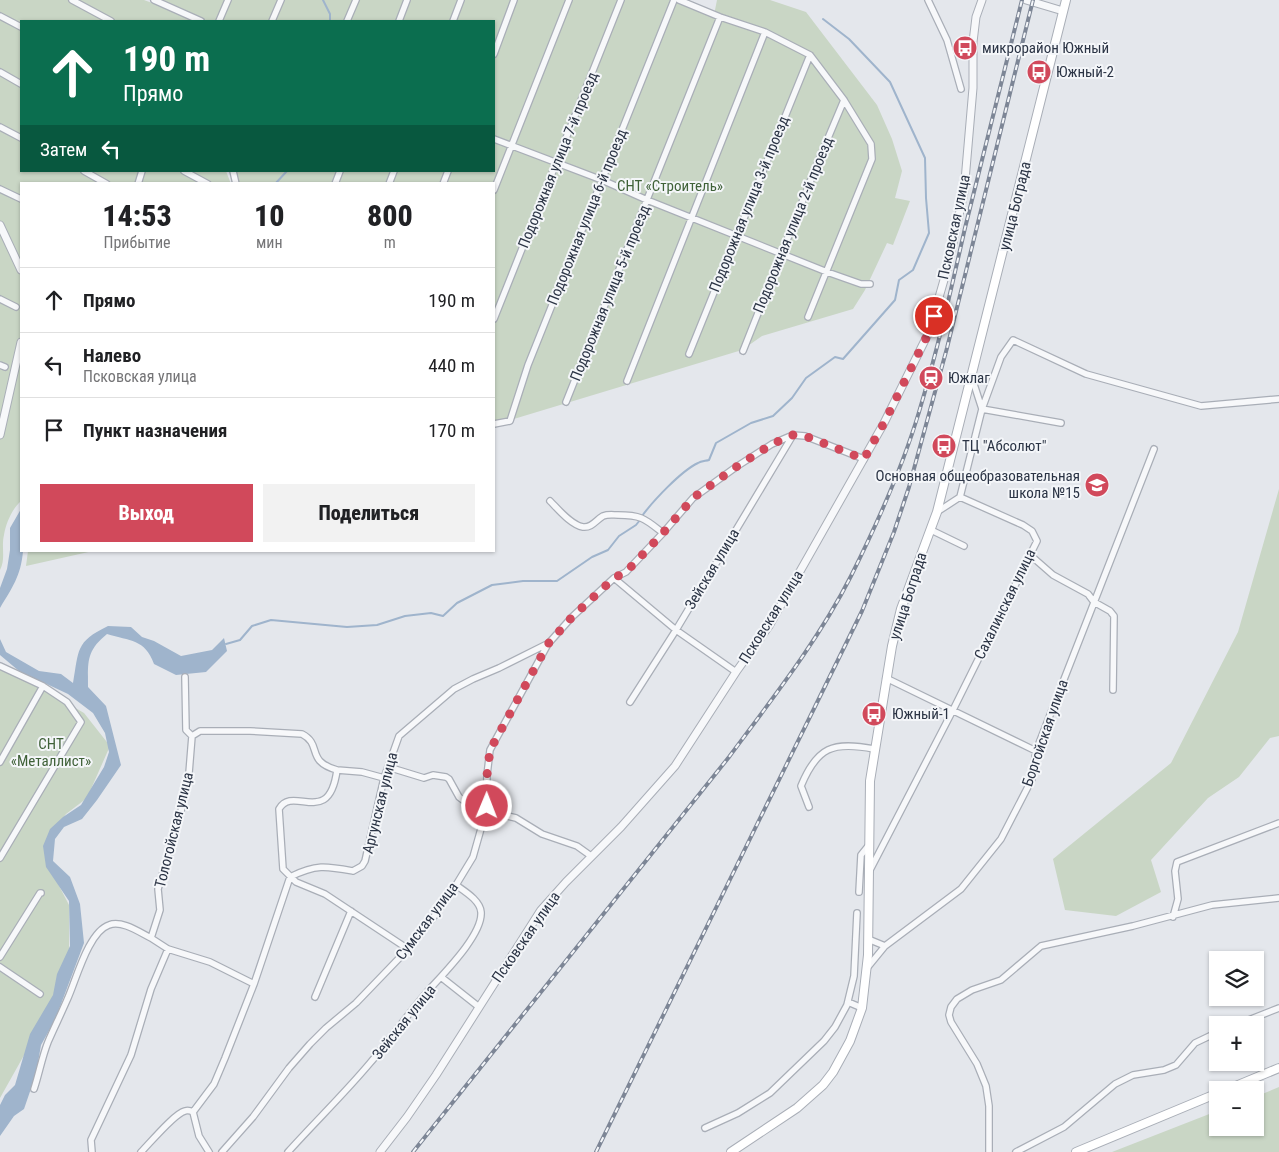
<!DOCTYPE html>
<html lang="ru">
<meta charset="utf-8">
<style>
:root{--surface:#fff;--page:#f2f2f2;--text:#202124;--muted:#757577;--line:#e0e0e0;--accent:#d1495b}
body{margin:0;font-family:"Roboto Condensed",sans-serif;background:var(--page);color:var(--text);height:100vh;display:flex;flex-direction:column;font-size:19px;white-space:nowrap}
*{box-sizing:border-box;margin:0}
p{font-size:16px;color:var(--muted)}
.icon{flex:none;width:28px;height:28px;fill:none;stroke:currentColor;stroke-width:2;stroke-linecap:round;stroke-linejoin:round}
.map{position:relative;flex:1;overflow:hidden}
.panel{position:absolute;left:20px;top:182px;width:475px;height:370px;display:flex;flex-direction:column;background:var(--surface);border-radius:0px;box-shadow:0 1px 4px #0004}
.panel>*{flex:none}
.banner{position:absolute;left:20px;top:20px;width:475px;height:152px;border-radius:0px;box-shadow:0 1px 4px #0004;background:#0b6e4f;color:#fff;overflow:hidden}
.fabs{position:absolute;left:1209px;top:951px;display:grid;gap:10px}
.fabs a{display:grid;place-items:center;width:55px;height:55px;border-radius:0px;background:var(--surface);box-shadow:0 1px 4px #0004;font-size:25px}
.pin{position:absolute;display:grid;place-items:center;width:42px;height:42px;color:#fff;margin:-21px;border:2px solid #fff;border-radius:50%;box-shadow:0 1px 5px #0007}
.me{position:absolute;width:55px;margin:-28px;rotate:1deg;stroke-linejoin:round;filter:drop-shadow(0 0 4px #0008)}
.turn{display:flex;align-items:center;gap:18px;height:105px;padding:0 20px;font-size:22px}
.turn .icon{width:65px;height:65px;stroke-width:2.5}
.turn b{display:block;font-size:35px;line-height:42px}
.then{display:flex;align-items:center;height:48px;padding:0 20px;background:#0003;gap:10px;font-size:19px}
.eta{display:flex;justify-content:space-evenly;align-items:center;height:85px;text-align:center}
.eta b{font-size:30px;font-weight:800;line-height:35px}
.cta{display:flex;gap:10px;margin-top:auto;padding:10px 20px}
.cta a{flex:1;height:58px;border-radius:0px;background:var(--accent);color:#fff;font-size:20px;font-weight:800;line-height:58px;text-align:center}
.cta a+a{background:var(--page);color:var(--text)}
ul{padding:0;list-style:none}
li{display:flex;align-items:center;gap:15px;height:65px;padding:0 20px;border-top:1px solid var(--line)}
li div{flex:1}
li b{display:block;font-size:19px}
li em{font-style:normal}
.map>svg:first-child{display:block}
.green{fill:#c9d6c5}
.water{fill:#9fb4cc}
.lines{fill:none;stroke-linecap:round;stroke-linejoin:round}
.stream{stroke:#9fb4cc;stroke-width:2}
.minor-casing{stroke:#a9aeb7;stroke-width:8}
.tertiary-casing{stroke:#a9aeb7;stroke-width:9}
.secondary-casing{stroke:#a9aeb7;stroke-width:10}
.minor{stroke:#f7f8fa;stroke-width:5.5}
.tertiary{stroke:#f7f8fa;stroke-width:7}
.secondary{stroke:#fff;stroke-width:8}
.rail-casing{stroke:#7d8696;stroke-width:4}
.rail{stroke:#f4f6f9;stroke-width:2;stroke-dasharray:5.5;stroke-linecap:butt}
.route{stroke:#d1495b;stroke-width:9;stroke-dasharray:0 16.2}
.labels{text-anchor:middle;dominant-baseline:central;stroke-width:4;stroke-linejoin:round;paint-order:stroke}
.poi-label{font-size:15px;fill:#2b3445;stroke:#f4f6f9;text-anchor:start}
.street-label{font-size:15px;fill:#2b3445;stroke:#f4f6f9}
.park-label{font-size:15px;fill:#3f6138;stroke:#f4f6f9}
</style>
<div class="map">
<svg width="1279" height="1152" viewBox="0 0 1279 1152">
<rect width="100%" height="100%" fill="#e4e7ec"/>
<!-- green -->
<path class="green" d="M0 0H144L201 21H21V171H226L231 184H21V501C12 509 6 523 4 535 1 547 6 559 0 570Z
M162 0H674L714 15 717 0H770L806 12 877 105 892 139 902 171 895 198 910 201 893 245 887 243 865 290 853 309 762 336 742 350 494 425V184H237L232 171H494V21H206Z
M1279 489V736L1270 738 1239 777 1208 798 1151 860 1161 892 1116 916 1065 910 1053 859 1171 763 1238 632Z
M28 551H93L26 566Z
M0 664 84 713 110 746 87 798 66 814 48 838 54 876 69 905V949L50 1009 0 1098Z
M1279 1087V1152H1112L1217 1111 1218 1128H1255V1097Z"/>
<!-- water -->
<path class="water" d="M21 509V551H23C21 576 12 588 0 608V588L7 569 10 550V528Z
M108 626 131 627 142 637 154 641 181 656 212 650 224 638 227 651 206 672 176 675 154 664C145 639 130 641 107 634 86 651 88 662 88 687L106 706 121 765 97 800 82 819 64 827 55 839 53 861 70 877 80 904 84 943 55 1020 41 1045 36 1074 24 1109 14 1116 0 1136V1105L5 1095 15 1085 30 1034 53 995 57 974 70 946 69 901 46 867 43 846 50 829 63 817 81 805 104 767 109 752 105 733 93 713 68 694 19 671 0 655V639L6 652 39 671 61 674 73 683C79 650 75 642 108 626Z"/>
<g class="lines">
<!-- stream -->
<path class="stream" d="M323 0 330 14V21
M275 184 287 171
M642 516C653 501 681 471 698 463 701 461 706 461 709 460L716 443 751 423 773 416 792 398 806 378 835 357 843 359 895 300 899 280 913 270 929 233 926 198 925 158 890 82 849 39 823 19
M226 644 240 640 252 626 271 620 347 627 377 625 405 616 431 613 443 616 457 603 492 585 523 581H557L592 557 608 550 619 536 636 525 640 520"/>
<defs>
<path id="minor" d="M72 0 111 21
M154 0 201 21
M679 0 720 17 765 32 810 55 844 100 871 144 872 159 808 317
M928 0 947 40 961 89
M0 16 21 27
M219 21 228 0
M272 21 281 0
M347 21 356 0
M399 21 407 0
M453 21 461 0
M494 54 514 0
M0 72 21 84
M0 127 21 138
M494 139 602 180 647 200 827 272 861 284H870
M84 171 107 184
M184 171 208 184
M233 171 236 184
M138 184 142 171
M335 184 340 171
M389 184 394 171
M443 184 448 171
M0 189 21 199
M494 190 569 0
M0 299 16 307
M494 319 621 0
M743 351 818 162 844 100
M689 354 810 55
M0 365 5 367
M972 378 982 409 1001 357 1013 340 1086 374 1201 406 1279 399
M627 381 765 32
M566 402 720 17
M494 424 510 421 528 365 674 0
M550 501C558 509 571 525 583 527 592 528 596 520 603 516 608 514 613 515 618 515 642 515 645 519 663 533
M937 512 960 497
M931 530 964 546
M1029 554 1053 575 1088 594 1094 602 1110 611 1114 616 1113 690
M614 578 676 630 736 672
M0 666 43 686 67 702 81 722 0 858
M185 677 186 730 192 736 189 773 180 816 158 889 160 910 151 938 168 949 210 962 254 984
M886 678 1036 751
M630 702 676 630 793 435
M192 736 200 731H250L302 734C323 745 305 761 337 770 329 829 293 784 279 809L283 869 296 882 325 894 408 949
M0 762 43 686
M388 767 424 778 433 775 446 777 449 779 459 797 463 800 487 806
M337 770 362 772 384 778
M809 807 801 786C817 747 833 741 874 749
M486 811 516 818 542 834 577 846 591 856
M869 872 953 710 1037 541 1032 531 1023 525 960 497 982 409 1061 423
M859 892 861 855 869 845
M1173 917 1178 899 1175 871 1177 862 1279 823
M868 939 885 946
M0 957 40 893H41
M0 967 40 994
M867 968 885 946 961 889 1001 839 1032 779 1036 751 1154 449
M441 977 479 1007
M315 997 351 911
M848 1002 862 1008
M1236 1025 1279 1008
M34 1089C39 1074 42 1057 48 1042 54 1028 61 1014 67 1000 76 981 88 932 109 925 122 920 139 932 151 938
M193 1112 214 1084 225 1058 254 984 290 877C316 864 326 866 353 871L362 866 365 861 384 778 399 736 454 689 473 679 499 668 547 644
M193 1112 199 1136 209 1152
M705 1128 738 1113 770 1093 824 1041 835 1027 847 1005 854 976 857 913
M92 1152 91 1140 131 1055 151 989 168 949
M141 1152C150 1143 175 1113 185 1111 188 1110 191 1111 193 1112
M222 1152 253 1117 289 1068 310 1044 326 1028 356 1003 408 949 433 918 456 885 473 857 486 811 487 775 490 750 548 644 572 617 614 578 626 572 663 533 693 498 736 467 772 444 793 435 805 436 864 459
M288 1152C315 1122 344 1094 370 1063 390 1040 407 1015 427 992 442 975 483 935 481 912 480 900 464 891 456 885
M989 1152V1106L986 1086 977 1064 951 1022 949 1015 951 1007 957 999 972 990 1001 980 1041 946 1133 926 1212 905 1279 898
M1016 1152 1064 1127 1115 1084 1133 1075 1164 1070 1176 1065 1195 1043 1218 1032"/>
<path id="tertiary" d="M1026 0 1063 11
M0 225 21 270
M0 435 21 342
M380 1152 407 1117 436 1075 541 910 566 882 621 827 675 766 736 672 769 626 884 423 929 332 948 266 964 192 973 88V42L976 17 982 0"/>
<path id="secondary" d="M1226 1090 1279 1068
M731 1152 797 1108 823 1085 833 1072 850 1041 862 1008 868 955 870 781 892 646 901 609 937 512 1066 0
M1076 1152 1218 1093"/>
</defs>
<!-- minor casing -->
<use href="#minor" class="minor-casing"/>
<!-- tertiary casing -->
<use href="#tertiary" class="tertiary-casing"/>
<!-- secondary casing -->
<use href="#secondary" class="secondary-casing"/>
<!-- minor -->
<use href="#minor" class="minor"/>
<!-- tertiary -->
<use href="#tertiary" class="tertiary"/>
<!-- secondary -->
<use href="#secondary" class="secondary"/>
<defs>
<path id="rail" d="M413 1152 729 757C772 699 818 641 851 576 877 524 902 469 919 412 937 352 951 290 965 228 984 152 1003 76 1022 0
M596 1152 862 611 894 532 909 487 947 348 1033 0"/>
</defs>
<!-- rail casing -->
<use href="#rail" class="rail-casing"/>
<!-- rail -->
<use href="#rail" class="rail"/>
</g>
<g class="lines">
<!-- route -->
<path class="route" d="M487 806V775L490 750 548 644 572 617 614 578 626 572 663 533 693 498 736 467 772 444 793 435 805 436 864 459 884 423 929 332 934 316"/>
</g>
<!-- icons -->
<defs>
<symbol id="bus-disc" viewBox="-11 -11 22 22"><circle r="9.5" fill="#d1495b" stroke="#f4f6f9"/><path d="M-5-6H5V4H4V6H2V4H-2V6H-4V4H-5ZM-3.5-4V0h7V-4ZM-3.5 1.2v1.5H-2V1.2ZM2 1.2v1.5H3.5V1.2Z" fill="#fff"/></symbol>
<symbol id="station-disc" viewBox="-11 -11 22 22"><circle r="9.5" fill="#d1495b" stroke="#f4f6f9"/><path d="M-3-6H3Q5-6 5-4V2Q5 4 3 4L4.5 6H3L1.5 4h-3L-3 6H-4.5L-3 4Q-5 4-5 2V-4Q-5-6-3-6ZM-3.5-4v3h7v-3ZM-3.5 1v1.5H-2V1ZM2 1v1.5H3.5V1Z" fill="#fff"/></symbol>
<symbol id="school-disc" viewBox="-11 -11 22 22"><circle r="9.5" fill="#d1495b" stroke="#f4f6f9"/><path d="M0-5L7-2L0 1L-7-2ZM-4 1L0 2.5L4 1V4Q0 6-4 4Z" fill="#fff"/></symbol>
</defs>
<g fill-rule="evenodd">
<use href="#bus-disc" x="951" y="34" width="28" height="28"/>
<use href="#bus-disc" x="1025" y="58" width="28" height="28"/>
<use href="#station-disc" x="917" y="364" width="28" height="28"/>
<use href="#bus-disc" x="930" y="432" width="28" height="28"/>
<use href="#school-disc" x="1083" y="471" width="28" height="28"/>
<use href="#bus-disc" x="860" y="700" width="28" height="28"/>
</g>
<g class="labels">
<!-- poi labels -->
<g class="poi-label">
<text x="982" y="48">микрорайон Южный</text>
<text x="1056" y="72">Южный-2</text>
<text x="948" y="378">Южлаг</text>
<text x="962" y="446">ТЦ "Абсолют"</text>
<text x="1080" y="476" text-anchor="end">Основная общеобразовательная<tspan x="1080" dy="17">школа №15</tspan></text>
<text x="892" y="714">Южный-1</text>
</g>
<!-- street labels -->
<g class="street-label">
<text transform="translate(558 160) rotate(-68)">Подорожная улица 7-й проезд</text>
<text transform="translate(749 204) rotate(-68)">Подорожная улица 3-й проезд</text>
<text transform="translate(1015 206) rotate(-76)">улица Бограда</text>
<text transform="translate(587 217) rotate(-68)">Подорожная улица 6-й проезд</text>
<text transform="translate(793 225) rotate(-68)">Подорожная улица 2-й проезд</text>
<text transform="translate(954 227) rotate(-78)">Псковская улица</text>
<text transform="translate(610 293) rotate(-68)">Подорожная улица 5-й проезд</text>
<text transform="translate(712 569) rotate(-59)">Зейская улица</text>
<text transform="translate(908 596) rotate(-72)">улица Бограда</text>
<text transform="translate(1005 604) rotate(-64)">Сахалинская улица</text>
<text transform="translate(771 617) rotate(-58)">Псковская улица</text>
<text transform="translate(1045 733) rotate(-71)">Боргойская улица</text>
<text transform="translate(380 803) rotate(-76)">Аргунская улица</text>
<text transform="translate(174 830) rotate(-76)">Тологойская улица</text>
<text transform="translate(427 921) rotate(-53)">Сумская улица</text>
<text transform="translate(526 937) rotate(-55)">Псковская улица</text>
<text transform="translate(404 1022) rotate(-51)">Зейская улица</text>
</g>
<!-- park labels -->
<g class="park-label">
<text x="670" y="186">СНТ «Строитель»</text>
<text x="51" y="744">СНТ<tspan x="51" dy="17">«Металлист»</tspan></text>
</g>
</g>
</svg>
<div class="fabs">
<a><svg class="icon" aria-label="layers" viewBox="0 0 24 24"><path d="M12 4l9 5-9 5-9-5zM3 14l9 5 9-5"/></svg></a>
<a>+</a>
<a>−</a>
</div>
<div class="pin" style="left:934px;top:316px;background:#d93025"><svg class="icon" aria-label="arrive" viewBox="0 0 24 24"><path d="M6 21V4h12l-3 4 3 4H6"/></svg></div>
<svg class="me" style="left:487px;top:806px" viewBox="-20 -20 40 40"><circle r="17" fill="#d1495b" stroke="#fff" stroke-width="3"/><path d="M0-11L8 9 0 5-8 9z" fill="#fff"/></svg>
<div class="banner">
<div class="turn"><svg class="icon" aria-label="ahead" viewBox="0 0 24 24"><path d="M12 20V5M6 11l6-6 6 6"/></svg><div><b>190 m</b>Прямо</div></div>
<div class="then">Затем<svg class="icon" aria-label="left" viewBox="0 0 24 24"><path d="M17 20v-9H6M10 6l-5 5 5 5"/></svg></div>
</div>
<section class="panel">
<div class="eta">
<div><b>14:53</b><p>Прибытие</p></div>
<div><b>10</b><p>мин</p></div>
<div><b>800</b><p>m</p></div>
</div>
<ul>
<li><svg class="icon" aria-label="ahead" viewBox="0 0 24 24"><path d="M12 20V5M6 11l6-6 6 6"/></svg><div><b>Прямо</b></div><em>190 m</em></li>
<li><svg class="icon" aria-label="left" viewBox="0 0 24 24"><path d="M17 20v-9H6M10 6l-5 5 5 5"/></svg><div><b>Налево</b><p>Псковская улица</p></div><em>440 m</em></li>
<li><svg class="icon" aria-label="arrive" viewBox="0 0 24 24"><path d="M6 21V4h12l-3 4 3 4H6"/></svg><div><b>Пункт назначения</b></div><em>170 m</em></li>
</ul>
<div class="cta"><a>Выход</a><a>Поделиться</a></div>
</section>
</div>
